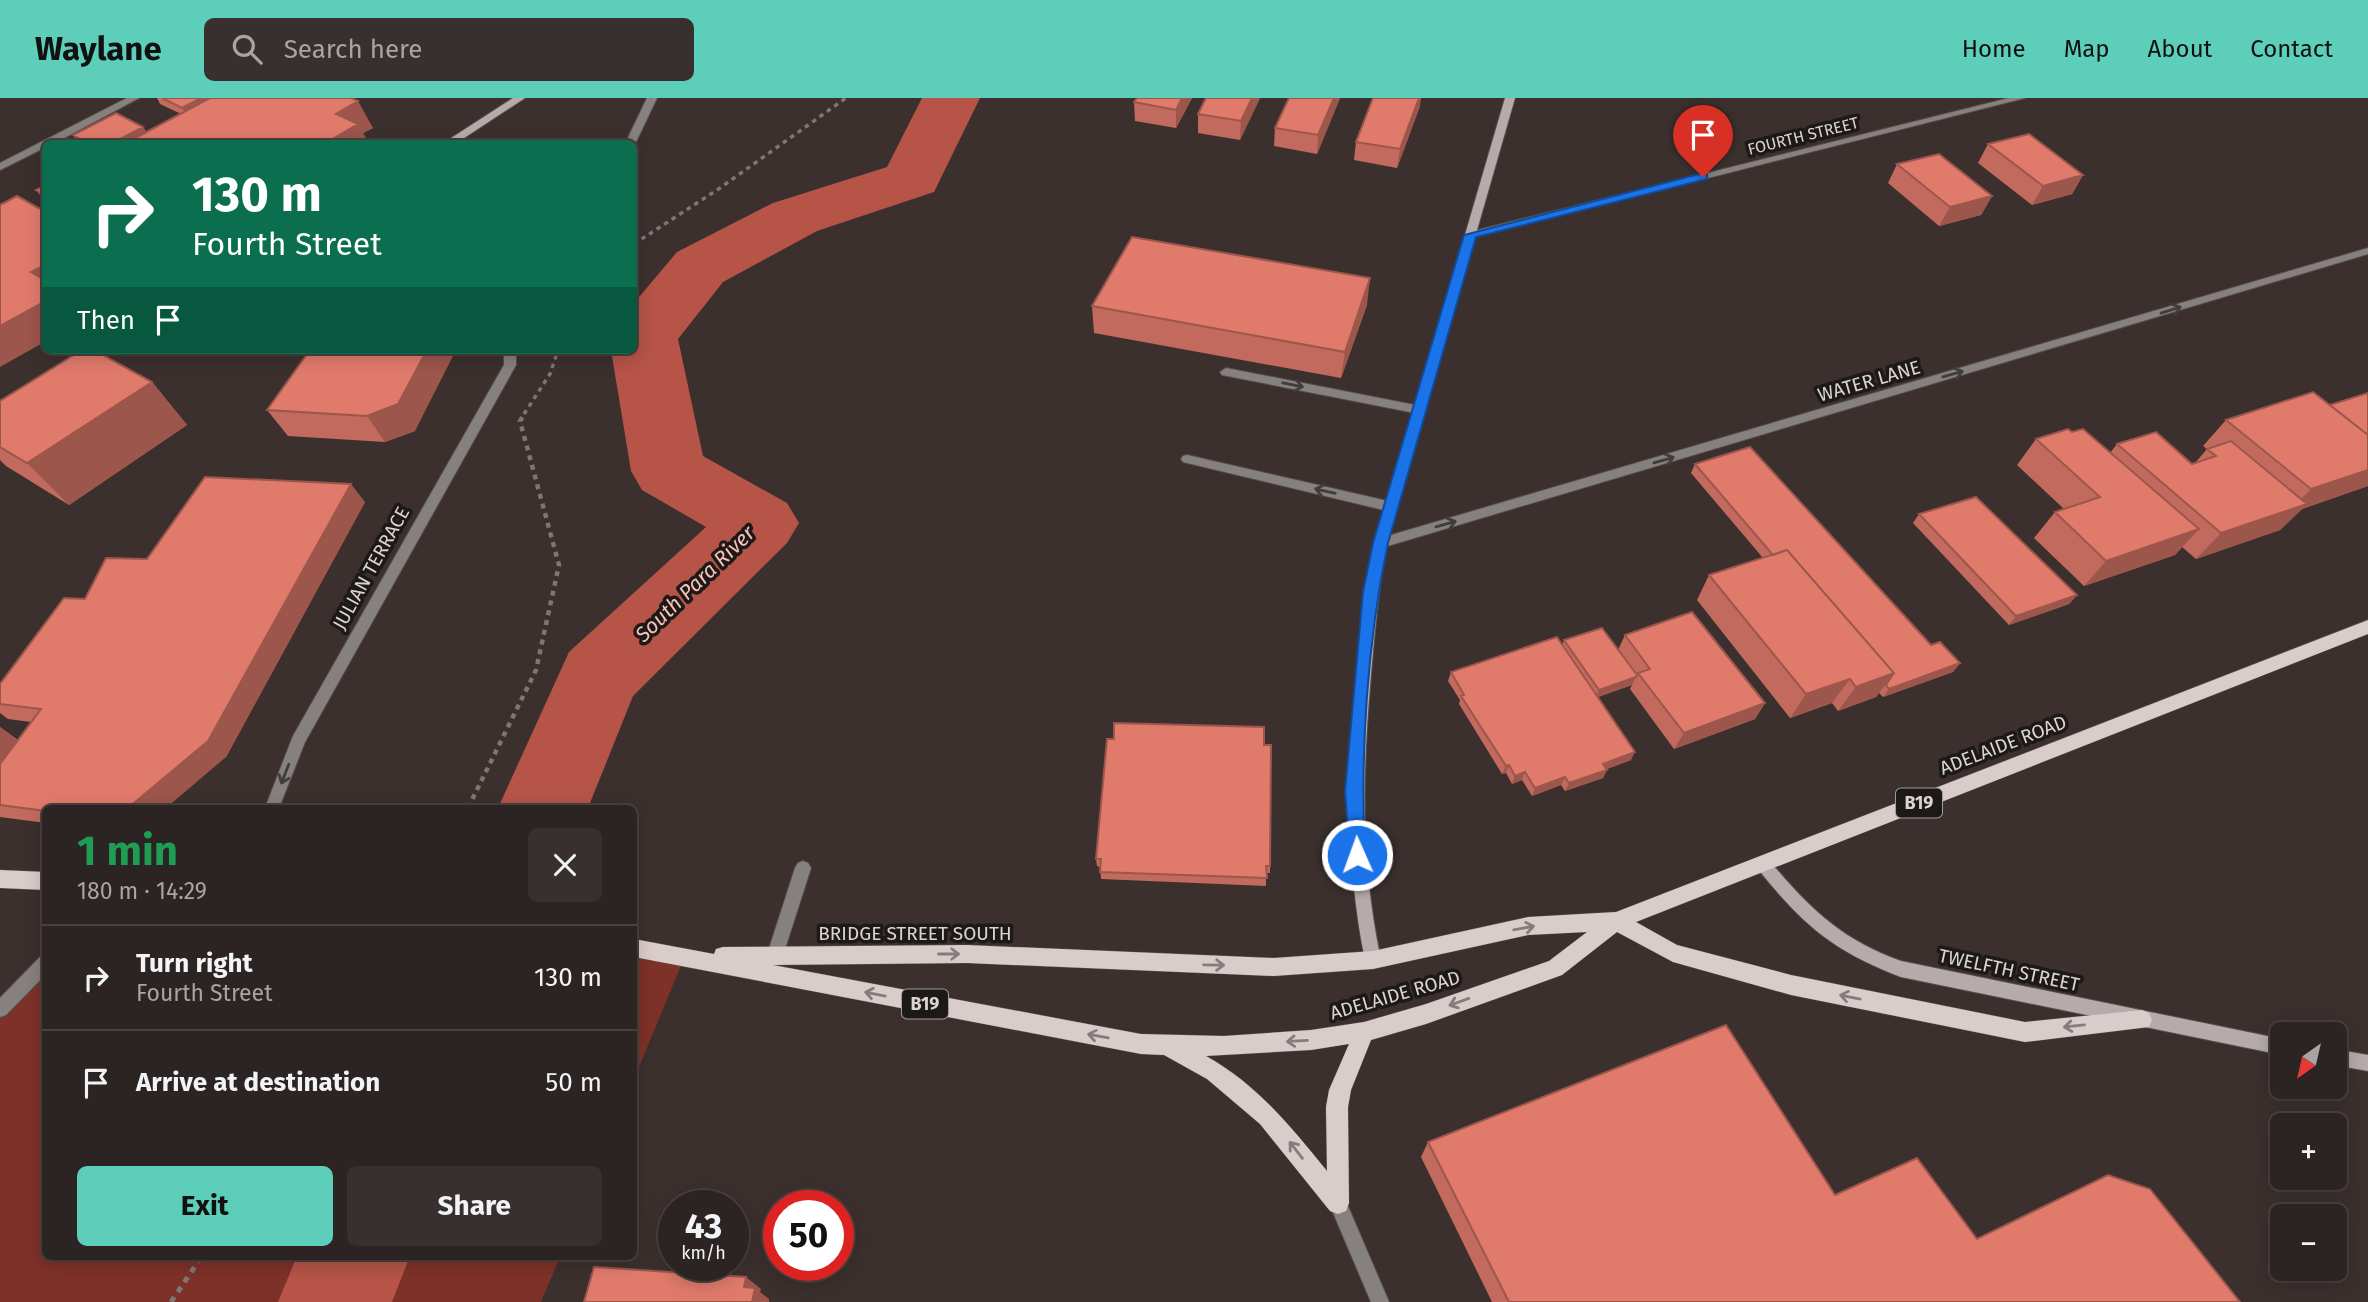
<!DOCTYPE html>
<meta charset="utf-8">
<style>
:root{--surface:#2c2422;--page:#38302f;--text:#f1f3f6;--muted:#a6a4a5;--line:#484140;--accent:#5dceb9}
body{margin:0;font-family:"Fira Sans",sans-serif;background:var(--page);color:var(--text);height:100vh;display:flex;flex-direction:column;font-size:26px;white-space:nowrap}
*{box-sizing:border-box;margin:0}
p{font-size:23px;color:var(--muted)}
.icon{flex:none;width:38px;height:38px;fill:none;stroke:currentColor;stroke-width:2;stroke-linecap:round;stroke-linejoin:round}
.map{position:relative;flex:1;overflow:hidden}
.side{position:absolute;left:42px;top:707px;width:595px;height:455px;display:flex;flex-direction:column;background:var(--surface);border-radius:10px;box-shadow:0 4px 18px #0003,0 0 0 2px var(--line)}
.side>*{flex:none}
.hud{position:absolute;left:42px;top:42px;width:595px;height:214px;border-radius:10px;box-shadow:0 4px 18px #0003,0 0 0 2px var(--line);background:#0b6e4f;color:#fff;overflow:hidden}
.needle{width:46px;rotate:214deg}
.tools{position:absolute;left:2270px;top:924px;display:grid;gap:14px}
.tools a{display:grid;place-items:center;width:77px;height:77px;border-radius:10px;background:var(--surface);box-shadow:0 4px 18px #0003,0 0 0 2px var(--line);font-size:35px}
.speed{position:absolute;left:658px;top:1092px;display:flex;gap:14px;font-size:35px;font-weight:700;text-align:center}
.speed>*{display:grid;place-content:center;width:91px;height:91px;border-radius:50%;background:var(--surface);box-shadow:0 4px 18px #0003,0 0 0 2px var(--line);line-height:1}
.speed small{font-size:18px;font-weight:400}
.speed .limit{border:10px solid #d22;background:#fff;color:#111}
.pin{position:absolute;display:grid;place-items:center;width:60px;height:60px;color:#fff;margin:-72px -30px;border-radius:50% 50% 50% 0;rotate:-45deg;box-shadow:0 0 7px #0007}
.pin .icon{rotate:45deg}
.me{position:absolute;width:77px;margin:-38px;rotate:358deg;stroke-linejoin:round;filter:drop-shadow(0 0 5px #0008)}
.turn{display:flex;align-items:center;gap:24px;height:147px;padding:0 35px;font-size:32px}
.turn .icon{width:91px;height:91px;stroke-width:2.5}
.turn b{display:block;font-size:49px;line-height:60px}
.then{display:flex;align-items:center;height:66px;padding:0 35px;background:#0003;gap:14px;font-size:26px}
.round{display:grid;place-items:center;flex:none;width:74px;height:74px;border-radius:10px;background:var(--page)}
.overview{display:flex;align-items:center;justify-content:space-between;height:119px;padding:0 35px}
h1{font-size:42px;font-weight:700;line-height:52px;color:#1e9e55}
.action{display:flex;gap:14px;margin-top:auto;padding:14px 35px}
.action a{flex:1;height:80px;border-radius:10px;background:var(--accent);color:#111;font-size:28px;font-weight:700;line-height:80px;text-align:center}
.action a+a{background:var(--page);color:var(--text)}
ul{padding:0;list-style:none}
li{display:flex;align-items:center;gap:21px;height:105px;padding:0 35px;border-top:2px solid var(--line)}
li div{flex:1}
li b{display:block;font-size:26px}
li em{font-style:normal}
header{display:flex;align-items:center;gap:42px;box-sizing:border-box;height:98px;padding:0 35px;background:var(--accent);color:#111}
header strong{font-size:33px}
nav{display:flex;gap:38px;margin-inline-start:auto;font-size:24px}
.search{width:490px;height:63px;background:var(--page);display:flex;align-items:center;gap:18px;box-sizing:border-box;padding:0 24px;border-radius:10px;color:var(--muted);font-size:26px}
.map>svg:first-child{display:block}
.green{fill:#7e3128}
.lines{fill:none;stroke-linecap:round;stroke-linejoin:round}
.river{fill:#b55447;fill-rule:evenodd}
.lane-casing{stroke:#584e4c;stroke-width:2}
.street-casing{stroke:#584e4c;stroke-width:2}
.secondary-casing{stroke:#584e4c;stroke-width:2}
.primary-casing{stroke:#584e4c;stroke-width:1}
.path-far2{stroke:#7f7574;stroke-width:3.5;stroke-dasharray:4.5 4.5;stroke-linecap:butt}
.path-far1{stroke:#7f7574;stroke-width:4.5;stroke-dasharray:5 5;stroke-linecap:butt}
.path{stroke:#7f7574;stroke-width:5;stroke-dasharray:6 6;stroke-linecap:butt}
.lane{fill:#86807f;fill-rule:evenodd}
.street{fill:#86807f;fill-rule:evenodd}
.secondary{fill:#b4abaa;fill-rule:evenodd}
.primary{fill:#d9cdcb;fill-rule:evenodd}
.wall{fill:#c16a5d}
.shaded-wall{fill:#9d564c}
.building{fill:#e07b6c;stroke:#9d564c;stroke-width:2}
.oneway{stroke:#423d3d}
.oneway2{stroke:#857c7b}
.route{fill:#1a73e8;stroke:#114b97;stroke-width:2}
.labels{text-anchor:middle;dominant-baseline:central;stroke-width:7;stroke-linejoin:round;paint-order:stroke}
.far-street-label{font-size:16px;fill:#dbd4d3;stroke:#1e1919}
.shield{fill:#1e1919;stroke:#a29c9b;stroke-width:2}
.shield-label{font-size:18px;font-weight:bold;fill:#dbd4d3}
.street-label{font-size:19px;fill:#dbd4d3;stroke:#1e1919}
.water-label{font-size:21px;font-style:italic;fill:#f8c2b9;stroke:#1e1919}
</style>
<header>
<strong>Waylane</strong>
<div class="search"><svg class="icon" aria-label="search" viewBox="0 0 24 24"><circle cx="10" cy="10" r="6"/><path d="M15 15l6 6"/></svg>Search here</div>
<nav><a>Home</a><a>Map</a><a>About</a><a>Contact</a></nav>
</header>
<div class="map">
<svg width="2368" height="1204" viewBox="0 0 2368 1204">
<rect width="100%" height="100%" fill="#3b302e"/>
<!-- green -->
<path class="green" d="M634 850 685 858 634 981Z
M45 864 46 1158 560 1159 541 1204H0V911Z"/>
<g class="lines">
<!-- river -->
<path class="river" d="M922 0H980L934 94 817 133 723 184 678 241 703 358 787 405 799 425 787 445 633 598 588 710H498L569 554 706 429 642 392 631 373 611 252H634V205L677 154 773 105 887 69Z
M297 1158H410L392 1204H278Z"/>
<defs>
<path id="lane" d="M647 0H657L635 46 634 48V46H625Z
M2368 150V156L1381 450 1375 445 1381 440Z
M1226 270 1420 308 1426 312 1420 316 1222 277 1220 274Z
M1187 357 1392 404 1398 409 1392 414 1183 364 1181 361 1183 358Z
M803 763 808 765 811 770 783 857 781 862 775 864 769 862 767 857 795 770 798 765Z"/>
<path id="street" d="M127 0H139L53 46H46V49L0 72V65Z
M2009 0H2025L1470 140 1465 137 1470 134Z
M504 252H516V267L305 644 279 710H265L293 638 504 267Z
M46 857V876L6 917 0 919V900L40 859Z
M1338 1096 1344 1099 1389 1204H1371L1329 1105 1332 1099Z"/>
<path id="secondary" d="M513 0H525L455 46H442Z
M1505 0H1515L1387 445C1378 493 1374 541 1370 589 1362 684 1361 769 1381 862L1379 867 1373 869 1367 867 1365 862C1346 769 1348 684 1356 589 1360 541 1364 493 1375 445Z
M1763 759 1768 761C1808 809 1841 842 1901 863L2282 941V957L1901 879C1833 853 1803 827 1758 771L1755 766 1758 761Z
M2334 951 2368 957V973L2334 967Z"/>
<path id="primary" d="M2368 522V536L1636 824 1677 847 1791 877 2025 924 2142 912 2149 915 2152 922 2149 929 2025 944 1791 897 1673 864 1617 834 1562 877 1426 926 1371 942 1351 992 1348 1009 1349 1105 1346 1113 1338 1116 1330 1113 1260 1026 1207 981 1164 957 1141 956 634 859V841L714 856 716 851 723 849 967 847 1274 860 1373 853 1528 819 1616 814ZM1587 834 1549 863 1426 906 1364 924 1311 932 1224 938 1141 936 773 867 967 865 1274 878 1373 871 1528 837ZM1349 946 1329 992 1326 1009 1327 1073C1290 1028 1258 987 1206 958L1311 952Z
M0 772 46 774V792L0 790Z"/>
</defs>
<!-- lane casing -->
<use href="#lane" class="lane-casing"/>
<!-- street casing -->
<use href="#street" class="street-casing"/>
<!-- secondary casing -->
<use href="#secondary" class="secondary-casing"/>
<!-- primary casing -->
<use href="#primary" class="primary-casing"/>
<!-- path-far2 -->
<path class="path-far2" d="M634 146 720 90 846 0
M524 316 550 276 558 252"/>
<!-- path-far1 -->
<path class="path-far1" d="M468 710 536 572 559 467 520 323 525 315"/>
<!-- path -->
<path class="path" d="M171 1204 202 1158"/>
<!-- lane -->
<use href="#lane" class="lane"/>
<!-- street -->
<use href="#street" class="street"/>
<!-- secondary -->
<use href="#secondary" class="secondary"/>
<!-- primary -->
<use href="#primary" class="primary"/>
</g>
<!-- wall -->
<path class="wall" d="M157 0H351L373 30 363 35 369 46H80L73 37 143 29 146 34 181 16 160 6Z
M1137 0H1192L1176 30 1135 23 1134 4Z
M1206 0H1260L1240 42 1198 35V16Z
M1340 0 1317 56 1274 48 1275 30Z
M1420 8 1397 70 1354 62 1356 44Z
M1988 46 2083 77 2072 96 2032 107 1978 65Z
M1897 66 1992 98 1981 117 1939 128 1888 85Z
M46 87V104L36 92Z
M1367 207 1341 280 1094 235 1092 208Z
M310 252 415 333 385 344 288 338 267 312Z
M152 284 187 327 69 407 6 368 0 362V303Z
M2368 295V388L2302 411 2280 432 2196 461 2182 449 2175 457 2084 488 2034 440 2055 414 2064 411 2017 367 2036 341 2072 334 2110 355 2117 346 2192 366 2195 365 2207 351 2203 348 2226 322 2330 307Z
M1695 366 1931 547 1960 565 1953 574 1883 599 1879 595 1876 599 1838 613 1832 605 1790 620 1697 502 1709 477 1763 460 1691 375Z
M365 404 226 659 46 710V725L0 719V629L18 642 31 624 8 621 0 615V586L85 501 147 461Z
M1919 416 2077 497 2069 506 2009 527 1913 425Z
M1625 537 1765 605 1755 621 1674 651 1630 591 1632 587 1598 599 1631 662 1607 671 1603 680 1565 693 1561 687 1532 698 1522 682 1512 686 1506 675 1502 676 1459 606 1460 602 1448 583 1451 574 1562 547 1564 542 1618 552Z
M1264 647 1270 768V775H1266V788L1101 781 1100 769 1097 768 1096 761Z
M1428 1044 1835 1097 1976 1141 2240 1204H1492L1421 1059Z"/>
<!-- shaded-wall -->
<path class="shaded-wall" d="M201 0H225L188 19 182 10Z
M1182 0H1192L1176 30V12Z
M1252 0H1260L1240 42 1241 23Z
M1334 0H1340L1317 56 1318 37Z
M1419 0H1421L1420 8 1397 70 1400 51Z
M358 3 373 30 363 35 369 46H324L336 16Z
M143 29 150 39 137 46H111Z
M276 41 278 46H242Z
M2083 77 2072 96 2032 107 2043 88Z
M1992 98 1981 117 1939 128 1950 109Z
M46 162V191L31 174Z
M1370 180 1367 207 1341 280 1345 254Z
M46 203V243L0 269V228Z
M427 252H456L415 333 385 344 367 318Z
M152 284 187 327 69 407 27 365Z
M2368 372V388L2302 411 2280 432 2196 461 2221 435 2290 412 2311 391Z
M351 386 365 404 226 659 166 710H128Z
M2199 431 2175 457 2084 488 2106 463Z
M2077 497 2069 506 2009 527 2016 518Z
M1960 565 1953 574 1883 599 1889 591Z
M1894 575 1876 599 1838 613 1856 589Z
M1636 579 1632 587 1595 600 1599 592Z
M1850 581 1832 605 1790 620 1806 596Z
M1765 605 1755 621 1674 651 1684 635Z
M0 629 30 652 0 695Z
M1635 654 1631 662 1599 674 1603 666Z
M1509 667 1506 675 1502 676 1506 668Z
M1607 672 1603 680 1565 693 1569 685Z
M1525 674 1522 682 1512 686 1515 678Z
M1565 679 1561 687 1532 698 1535 690Z
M746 1179 761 1191 760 1194 769 1201V1204H752L744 1189Z"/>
<!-- building -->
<path class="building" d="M162 0H201L182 10Z
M210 0H351L358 3 336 16 358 26 324 46H284L276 41 242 46H124Z
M1137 0H1182L1176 12 1134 4Z
M1206 0H1252L1241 23 1198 16Z
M1289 0H1334L1318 37 1275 30Z
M1373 0H1419L1400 51 1356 44Z
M116 15 143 29 111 46H89L73 37Z
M2029 36 2083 77 2043 88 1988 46Z
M1939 56 1992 98 1950 109 1897 66Z
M46 87V97L36 92Z
M17 98 46 114V162L43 168 31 174 46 183V203L0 228V107Z
M1132 139 1370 180 1345 254 1092 208Z
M82 252H94L152 284 27 365 0 349V303Z
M310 252H427L398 306 367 318 267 312Z
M2313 294 2368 337V372L2311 391 2226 322Z
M2368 295V337L2330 307Z
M2068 331 2072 334 2083 331 2199 431 2106 463 2055 414 2100 399 2036 341Z
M2156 334 2192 366 2216 358 2207 351 2231 343 2307 406 2221 435 2117 346Z
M1750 349 1931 547 1940 544 1960 565 1889 591 1886 587 1894 575 1787 452 1773 457 1695 366Z
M205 379 351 386 208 643 128 710H46V713L0 707V666L41 611 0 606V586L64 500 85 501 106 460 147 461Z
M1976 399 2077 497 2016 518 1919 416Z
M1787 452 1894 575 1856 589 1850 581 1806 596 1709 477Z
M1692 514 1765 605 1684 635 1638 575 1650 571 1625 537Z
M1602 530 1637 577 1636 579 1599 592 1564 542Z
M1557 539 1635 654 1603 666 1607 672 1569 685 1565 679 1535 690 1525 674 1515 678 1509 667 1506 668 1461 598 1464 597 1451 574Z
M1114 625 1264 629V647H1271L1270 768H1266L1267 780 1100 774 1101 761H1096L1107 641H1114Z
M1726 927 1835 1097 1917 1060 1977 1141 2108 1077 2150 1091 2240 1204H1509L1428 1044Z
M594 1169 746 1179 744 1189 755 1190 752 1204H584Z"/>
<!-- one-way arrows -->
<defs><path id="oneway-shaft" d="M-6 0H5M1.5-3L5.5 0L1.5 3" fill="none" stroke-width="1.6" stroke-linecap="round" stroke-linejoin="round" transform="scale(1.75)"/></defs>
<g class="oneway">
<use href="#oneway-shaft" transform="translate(2171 212) rotate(-17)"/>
<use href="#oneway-shaft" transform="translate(1953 276) rotate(-16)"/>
<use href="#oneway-shaft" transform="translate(1293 287) rotate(11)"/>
<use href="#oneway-shaft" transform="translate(1664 362) rotate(-16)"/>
<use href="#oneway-shaft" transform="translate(1325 393) rotate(-167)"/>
<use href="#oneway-shaft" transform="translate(1446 426) rotate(-16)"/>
<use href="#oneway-shaft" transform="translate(285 676) rotate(111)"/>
</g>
<g class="oneway2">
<use href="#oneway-shaft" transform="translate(1524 830) rotate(-10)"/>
<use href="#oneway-shaft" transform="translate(949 856)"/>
<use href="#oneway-shaft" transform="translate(1214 867) rotate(1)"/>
<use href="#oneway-shaft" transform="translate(875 896) rotate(-169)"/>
<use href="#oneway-shaft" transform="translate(1850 899) rotate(-169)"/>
<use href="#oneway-shaft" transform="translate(1459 904) rotate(160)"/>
<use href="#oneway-shaft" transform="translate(2074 928) rotate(174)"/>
<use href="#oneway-shaft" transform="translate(1098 938) rotate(-170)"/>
<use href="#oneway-shaft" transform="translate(1297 943) rotate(177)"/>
<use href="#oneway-shaft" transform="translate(1296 1052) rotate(-128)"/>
</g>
<!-- route -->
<path class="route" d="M1703 75 1707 76V81L1476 139 1388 445C1367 545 1360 656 1365 757L1363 762H1350L1345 693 1363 494 1373 445 1464 137Z"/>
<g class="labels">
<!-- far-street labels -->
<g class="far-street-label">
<text transform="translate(1803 38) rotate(-14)">FOURTH STREET</text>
</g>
<!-- shield labels -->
<g class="shield">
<rect x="1896" y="690.5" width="46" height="29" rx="5"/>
<rect x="902" y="891.5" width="46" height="29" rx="5"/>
</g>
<g class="shield-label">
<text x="1919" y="705">B19</text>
<text x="925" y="906">B19</text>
</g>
<!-- street labels -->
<g class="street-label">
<text transform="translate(1869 283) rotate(-16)">WATER LANE</text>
<text transform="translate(371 470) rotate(-61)">JULIAN TERRACE</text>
<text transform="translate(2003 647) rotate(-21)">ADELAIDE ROAD</text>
<text x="915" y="835">BRIDGE STREET SOUTH</text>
<text transform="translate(2009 872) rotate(12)">TWELFTH STREET</text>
<text transform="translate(1395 897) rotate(-16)">ADELAIDE ROAD</text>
</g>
<!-- water labels -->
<g class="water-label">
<text transform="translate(695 486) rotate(-44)">South Para River</text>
</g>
</g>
</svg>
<div class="tools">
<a><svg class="needle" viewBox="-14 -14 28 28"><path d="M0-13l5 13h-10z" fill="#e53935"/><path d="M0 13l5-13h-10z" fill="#a6a4a5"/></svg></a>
<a>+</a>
<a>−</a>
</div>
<div class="speed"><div>43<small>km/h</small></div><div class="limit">50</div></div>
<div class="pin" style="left:1703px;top:79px;background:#d93025"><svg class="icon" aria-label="arrive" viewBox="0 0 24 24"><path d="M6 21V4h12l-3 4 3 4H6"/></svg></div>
<svg class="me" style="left:1357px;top:757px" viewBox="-20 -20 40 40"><circle r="17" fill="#1a73e8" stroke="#fff" stroke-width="3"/><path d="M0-11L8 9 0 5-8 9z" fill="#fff"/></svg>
<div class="hud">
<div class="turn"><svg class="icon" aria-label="right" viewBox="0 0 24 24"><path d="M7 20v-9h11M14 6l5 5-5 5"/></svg><div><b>130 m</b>Fourth Street</div></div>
<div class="then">Then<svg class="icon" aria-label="arrive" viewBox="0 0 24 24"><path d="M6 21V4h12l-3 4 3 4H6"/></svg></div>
</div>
<section class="side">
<div class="overview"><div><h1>1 min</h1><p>180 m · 14:29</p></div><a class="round"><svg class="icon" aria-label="close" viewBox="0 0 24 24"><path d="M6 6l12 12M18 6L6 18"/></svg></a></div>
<ul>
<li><svg class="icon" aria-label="right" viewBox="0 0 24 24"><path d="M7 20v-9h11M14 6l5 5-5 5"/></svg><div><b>Turn right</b><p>Fourth Street</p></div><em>130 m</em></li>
<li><svg class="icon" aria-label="arrive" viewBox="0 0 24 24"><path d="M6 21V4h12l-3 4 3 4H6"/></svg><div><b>Arrive at destination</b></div><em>50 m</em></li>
</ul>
<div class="action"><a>Exit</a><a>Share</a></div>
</section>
</div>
